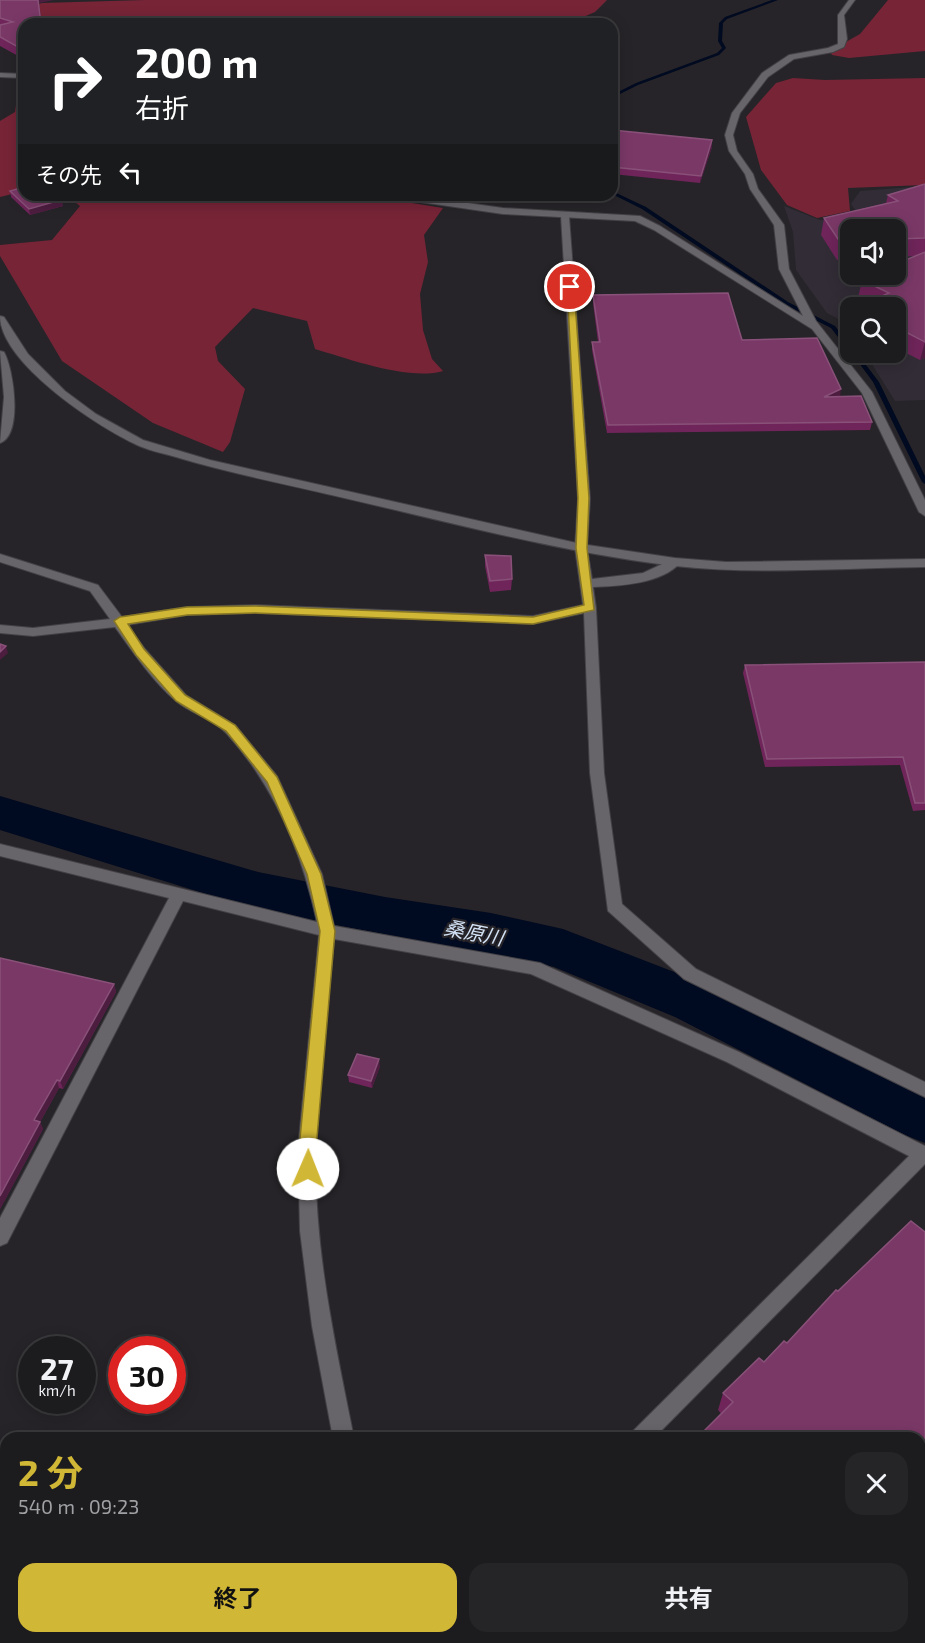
<!DOCTYPE html>
<html lang="ja">
<meta charset="utf-8">
<style>
:root{--surface:#1c1b1e;--page:#252427;--text:#f1f3f6;--muted:#a0a1a4;--line:#3a393c;--accent:#d1b736}
body{margin:0;font-family:"Exo 2","Noto Sans JP",sans-serif;background:var(--page);color:var(--text);height:100vh;display:flex;flex-direction:column;font-size:22px;white-space:nowrap}
*{box-sizing:border-box;margin:0}
p{font-size:20px;color:var(--muted)}
.icon{flex:none;width:33px;height:33px;fill:none;stroke:currentColor;stroke-width:2;stroke-linecap:round;stroke-linejoin:round}
.map{position:relative;flex:1;overflow:hidden}
.panel{position:absolute;left:0px;top:1432px;width:926px;height:212px;display:flex;flex-direction:column;background:var(--surface);border-radius:18px 18px 0 0;box-shadow:0 3px 15px #0003,0 0 0 2px var(--line)}
.panel>*{flex:none}
.guide{position:absolute;left:18px;top:18px;width:600px;height:183px;border-radius:18px;box-shadow:0 3px 15px #0003,0 0 0 2px var(--line);background:#202124;color:#fff;overflow:hidden}
.fabs{position:absolute;left:840px;top:219px;display:grid;gap:12px}
.fabs a{display:grid;place-items:center;width:66px;height:66px;border-radius:12px;background:var(--surface);box-shadow:0 3px 15px #0003,0 0 0 2px var(--line);font-size:30px}
.speed{position:absolute;left:18px;top:1336px;display:flex;gap:12px;font-size:30px;font-weight:700;text-align:center}
.speed>*{display:grid;place-content:center;width:78px;height:78px;border-radius:50%;background:var(--surface);box-shadow:0 3px 15px #0003,0 0 0 2px var(--line);line-height:1}
.speed small{font-size:15px;font-weight:400}
.speed .limit{border:9px solid #d22;background:#fff;color:#111}
.pin{position:absolute;display:grid;place-items:center;width:51px;height:51px;color:#fff;margin:-26px;border:3px solid #fff;border-radius:50%;box-shadow:0 2px 6px #0007}
.me{position:absolute;width:66px;margin:-33px;rotate:1deg;stroke-linejoin:round;filter:drop-shadow(0 0 4px #0008)}
.turn{display:flex;align-items:center;gap:21px;height:126px;padding:0 18px;font-size:27px}
.turn .icon{width:78px;height:78px;stroke-width:2.5}
.turn b{display:block;font-size:42px;line-height:51px}
.then{display:flex;align-items:center;height:57px;padding:0 18px;background:#0003;gap:12px;font-size:22px}
.round{display:grid;place-items:center;flex:none;width:63px;height:63px;border-radius:18px;background:var(--page)}
.overview{display:flex;align-items:center;justify-content:space-between;height:102px;padding:0 18px}
h1{font-size:36px;font-weight:700;line-height:45px;color:var(--accent)}
.cta{display:flex;gap:12px;margin-top:auto;padding:12px 18px}
.cta a{flex:1;height:69px;border-radius:18px;background:var(--accent);color:#111;font-size:24px;font-weight:700;line-height:69px;text-align:center}
.cta a+a{background:var(--page);color:var(--text)}
.map>svg:first-child{display:block}
.built{fill:#322c36;fill-rule:evenodd}
.green{fill:#772437}
.lines{fill:none;stroke-linecap:round;stroke-linejoin:round}
.stream{fill:#000a20;fill-rule:evenodd}
.river{fill:#000a20;fill-rule:evenodd}
.street-casing{stroke:#434145;stroke-width:2}
.secondary-casing{stroke:#434145;stroke-width:2}
.street{fill:#68656a;fill-rule:evenodd}
.secondary{fill:#68656a;fill-rule:evenodd}
.wall{fill:#6f255a}
.shaded-wall{fill:#4d1d40}
.building{fill:#7a3867;stroke:#895179;stroke-width:1.5}
.route{fill:#d1b736;stroke:#887723;stroke-width:1.5}
.labels{text-anchor:middle;dominant-baseline:central;stroke-width:4.5;stroke-linejoin:round;paint-order:stroke}
.water-label{font-size:20px;font-style:italic;fill:#d3e2f6;stroke:#262428}
</style>
<div class="map">
<svg width="925" height="1643" viewBox="0 0 925 1643">
<rect width="100%" height="100%" fill="#262428"/>
<!-- built -->
<path class="built" d="M925 186V400L895 401 865 353 896 352V308H850V330L846 323 827 313 796 270 793 232 784 206 820 220 859 216 851 204 860 191ZM850 230H896V274H850Z"/>
<!-- green -->
<path class="green" d="M145 0H607L595 12 567 24H24L16 11 42 3Z
M888 0H925V51L849 58 832 55 830 51 860 34Z
M793 78 825 80 925 78V185L848 188 850 211 817 218 787 205 761 170 746 117 776 83Z
M24 95V191L0 197V121L15 112 17 98Z
M66 195H362L443 208 424 235 428 262 420 294 423 330 432 359 443 371C409 381 349 359 315 349L307 321 253 308 215 347 218 361 245 389 230 442 223 452 153 423 62 361 0 256V245L52 240 80 206Z"/>
<g class="lines">
<!-- stream -->
<path class="stream" d="M772 0H778L727 19 723 23 722 41 726 48 719 55 638 85 612 98V95L636 83 717 53 722 48 718 41 719 23 725 17Z
M612 191 646 207 788 302 835 326 850 346V351L848 350 831 328 784 304 642 209 612 194Z
M851 352H856L879 382 925 476V484L922 482 873 382Z"/>
<!-- river -->
<path class="river" d="M0 796 258 872 385 897 491 913 563 929 713 987 925 1091V1143L905 1135 675 1017 554 967 258 910 0 830Z"/>
<defs>
<path id="street" d="M565 213 569 216 590 499 587 548 592 579 643 573 675 558 681 562C662 584 620 586 593 587L596 608 604 773 622 904 696 969 925 1082V1097L684 979 608 911 590 773 584 613 533 624 255 613 187 615 127 625 145 649 186 695 235 725 277 776 322 874 334 926 540 963 739 1052 925 1146V1164L654 1438H630L633 1431 909 1156 727 1062 531 974 334 939C328 1008 319 1078 316 1148 313 1245 335 1343 354 1438H333L312 1326 300 1231 298 1149 319 935 183 901 7 1243 0 1246V1218L169 898 0 856V844L317 922C302 853 275 787 227 734 214 719 191 714 176 701 154 683 132 651 115 627L33 636 0 633V625L33 628 110 619 90 591 0 562V554L98 585 122 617 187 607 255 605 533 616 583 605 575 548 578 499 561 216Z
M0 351 4 352C14 370 23 435 0 443L4 397Z
M335 1638H359V1643H335Z
M427 1638H454L451 1643H425Z"/>
<path id="secondary" d="M849 0H855L844 15 847 39 844 47 833 52 794 59 768 77 740 113 733 135 737 151 753 174 758 189 784 225 789 269 816 321 872 392 925 500V516L919 512 862 393 812 329 654 230 635 221 503 214 393 198 389 195H411L503 208 640 216 660 226 803 316 779 269 774 225 750 189 745 174 729 151 725 135 732 113 762 73 789 55 828 48 838 44V15Z
M0 73 24 74V78L0 77Z
M0 316 4 317 28 354 65 391 96 414 143 440 210 460 581 544 675 558 726 562 925 559V567C842 568 757 575 675 566 557 552 442 520 327 494 276 482 225 472 176 457 162 453 146 450 133 443 95 425 0 362 0 316Z"/>
</defs>
<!-- street casing -->
<use href="#street" class="street-casing"/>
<!-- secondary casing -->
<use href="#secondary" class="secondary-casing"/>
<!-- street -->
<use href="#street" class="street"/>
<!-- secondary -->
<use href="#secondary" class="secondary"/>
</g>
<!-- wall -->
<path class="wall" d="M0 0 39 3 24 24V56L20 57 0 46Z
M612 130 712 140V147L700 183 612 174Z
M925 184V358L920 360 896 348V308H875V307L858 298 862 280 915 256 896 257V230H850V259L837 260 821 235 824 218 886 203 888 195Z
M10 191 61 200 63 206 30 215 11 197Z
M593 295 742 340 840 397 872 422 870 430 607 433 592 350V342H598L593 303Z
M485 555 512 579 511 590 490 592 485 566Z
M925 662V810L913 811 900 765 765 767 743 673 745 665Z
M0 958 114 984 116 992 63 1089 59 1088 40 1122 43 1129 0 1209Z
M380 1066 372 1088 349 1082 348 1075Z
M838 1291 925 1643H716L711 1638H920L718 1410 723 1393 764 1362 787 1343Z
M149 1638H190L164 1643H151Z"/>
<!-- shaded-wall -->
<path class="shaded-wall" d="M38 0H54L39 3 42 24Z
M712 140V147L700 183 701 176Z
M61 200 63 206 30 215 29 209Z
M925 341V358L920 360 925 342Z
M841 389 840 397H824Z
M6 646 8 653 0 660V652Z
M114 984 116 992 63 1089 60 1081Z
M379 1059 380 1066 372 1088 371 1081Z
M57 1080 59 1088 40 1122 43 1129 0 1209V1196L34 1120Z"/>
<!-- building -->
<path class="building" d="M0 0H38L41 24H24V46L18 47 0 37V25L13 22 0 18Z
M612 130 712 140 701 176 612 167Z
M925 184V238L896 239V230H850V242H840L824 218 898 201 888 195Z
M24 187V195H55L61 200 29 209 10 191Z
M925 252V342L896 327V308H883L877 298 889 293 862 280 876 274H896V264Z
M728 293 742 340 817 338 841 389 824 397 861 396 872 422 608 425 592 342H600L593 295Z
M485 555 511 556 512 579 490 581Z
M0 644 6 646 0 652Z
M925 662V803H915L903 757 767 759 745 665Z
M0 958 114 984 60 1081 57 1080 34 1120 40 1122 0 1196Z
M357 1054 379 1059 371 1081 348 1075Z
M911 1221 925 1232V1643H735L730 1638H920V1438H697L733 1402 723 1393 759 1358 764 1362 784 1341 787 1343 836 1290 838 1291Z"/>
<!-- route -->
<path class="route" d="M567 285 574 287 589 498 587 548 594 610 533 624 255 613 187 615 128 624 144 649 185 695 235 725 277 777 321 874 335 931 316 1149 314 1175 308 1177 302 1175 299 1149 320 931 307 874 267 782 226 731 176 701 136 655 114 621 120 617 187 607 255 606 533 617 584 605 576 548 578 498Z"/>
<g class="labels">
<!-- water labels -->
<g class="water-label">
<text transform="translate(474 932) rotate(11)">桑原川</text>
</g>
</g>
</svg>
<div class="fabs">
<a><svg class="icon" aria-label="sound" viewBox="0 0 24 24"><path d="M4 9h4l5-4v14l-5-4H4zM17 9q2 3 0 6"/></svg></a>
<a><svg class="icon" aria-label="search" viewBox="0 0 24 24"><circle cx="10" cy="10" r="6"/><path d="M15 15l6 6"/></svg></a>
</div>
<div class="speed"><div>27<small>km/h</small></div><div class="limit">30</div></div>
<div class="pin" style="left:570px;top:287px;background:#d93025"><svg class="icon" aria-label="arrive" viewBox="0 0 24 24"><path d="M6 21V4h12l-3 4 3 4H6"/></svg></div>
<svg class="me" style="left:308px;top:1169px" viewBox="-20 -20 40 40"><circle r="19" fill="#fff"/><path d="M0-13L10 11 0 6-10 11z" fill="#d1b736"/></svg>
<div class="guide">
<div class="turn"><svg class="icon" aria-label="right" viewBox="0 0 24 24"><path d="M7 20v-9h11M14 6l5 5-5 5"/></svg><div><b>200 m</b>右折</div></div>
<div class="then">その先<svg class="icon" aria-label="left" viewBox="0 0 24 24"><path d="M17 20v-9H6M10 6l-5 5 5 5"/></svg></div>
</div>
<section class="panel">
<div class="overview"><div><h1>2 分</h1><p>540 m · 09:23</p></div><a class="round"><svg class="icon" aria-label="close" viewBox="0 0 24 24"><path d="M6 6l12 12M18 6L6 18"/></svg></a></div>
<div class="cta"><a>終了</a><a>共有</a></div>
</section>
</div>
